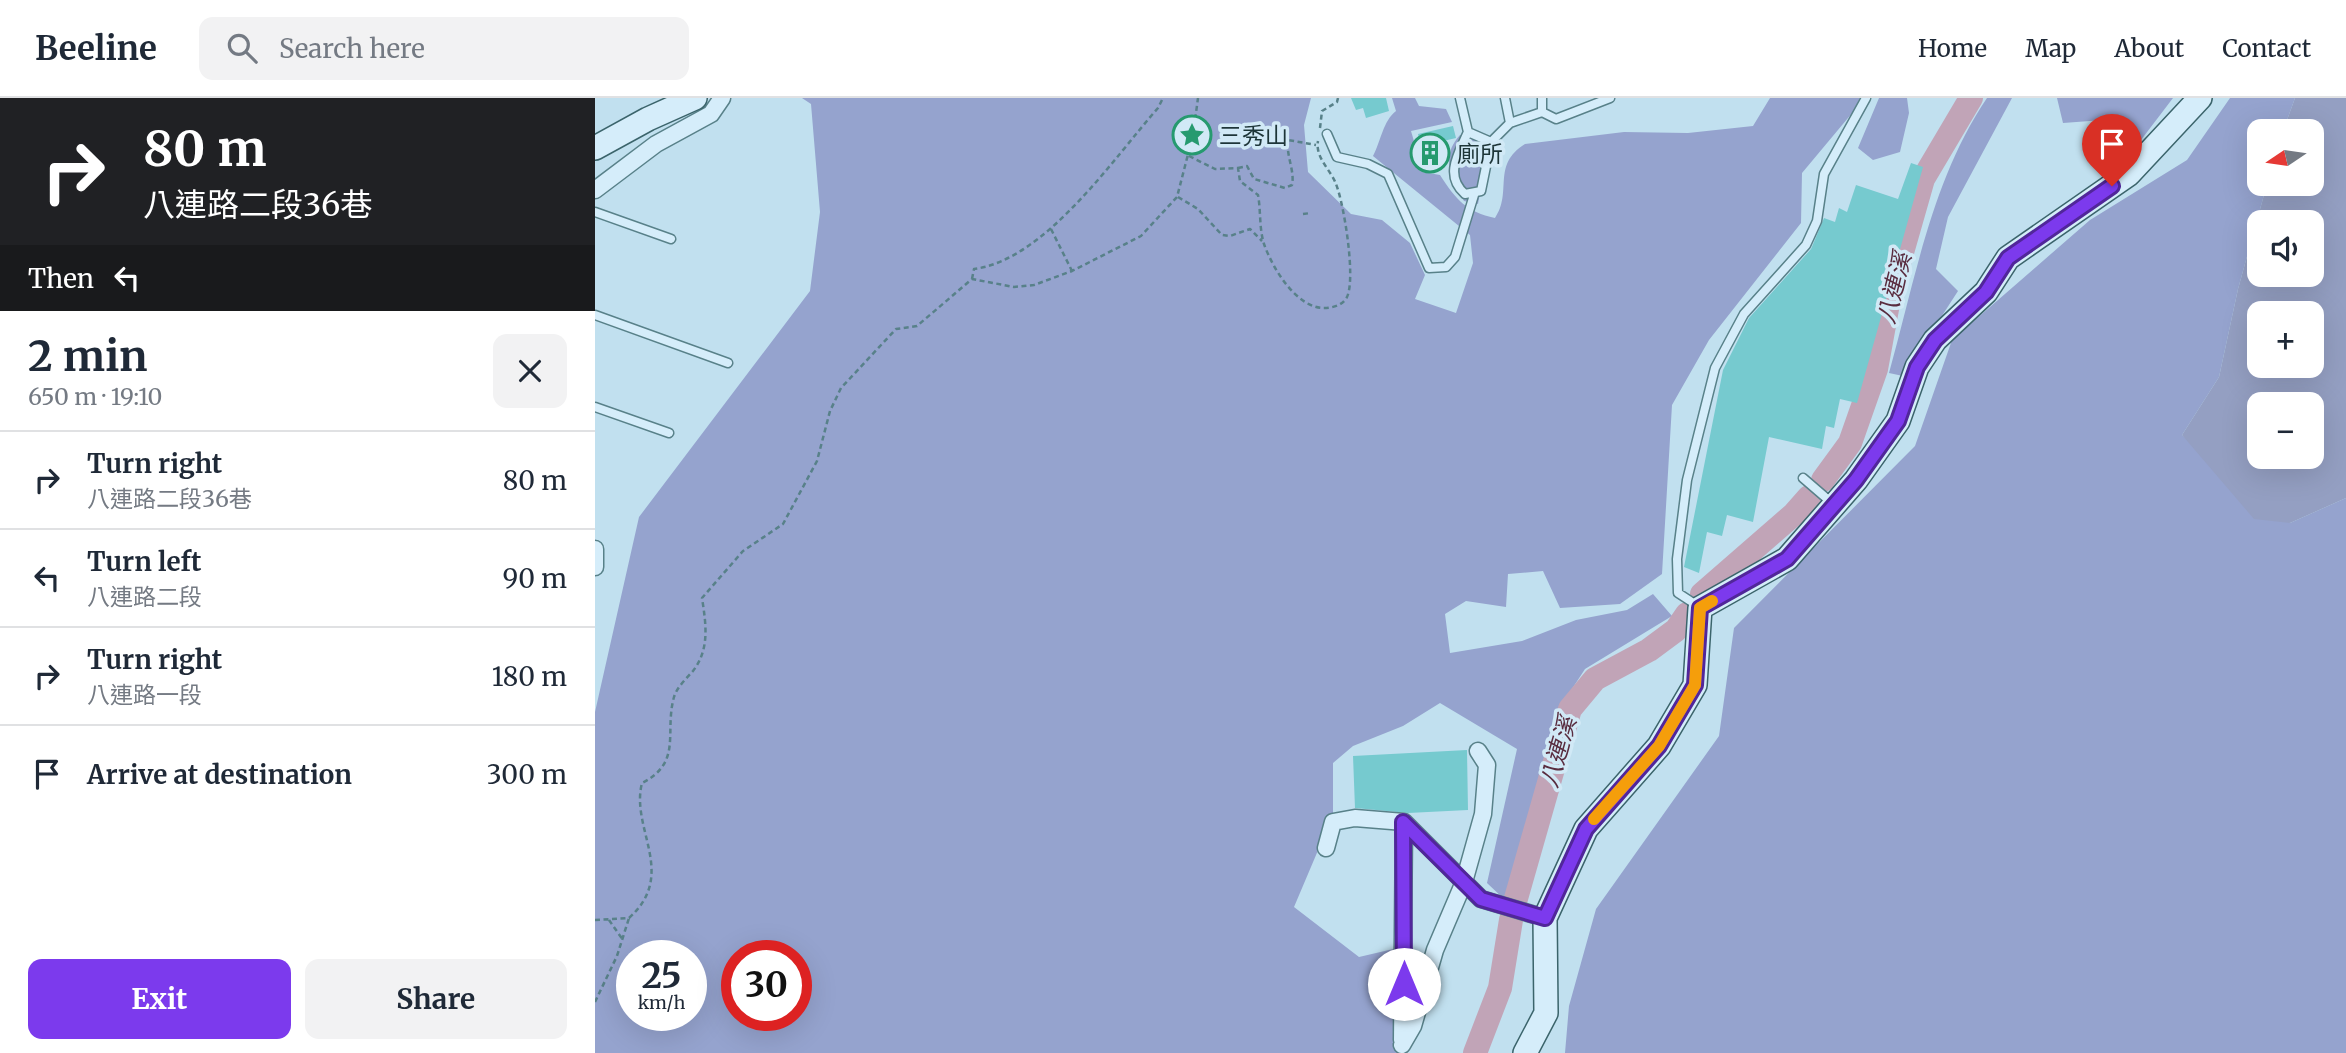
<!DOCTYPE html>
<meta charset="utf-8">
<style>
:root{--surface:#fff;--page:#f2f2f3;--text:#1f2937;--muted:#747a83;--line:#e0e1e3;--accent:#7c3aed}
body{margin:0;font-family:Merriweather,"Noto Sans TC",serif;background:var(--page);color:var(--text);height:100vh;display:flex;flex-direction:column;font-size:26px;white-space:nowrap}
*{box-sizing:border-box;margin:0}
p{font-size:23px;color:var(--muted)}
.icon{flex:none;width:38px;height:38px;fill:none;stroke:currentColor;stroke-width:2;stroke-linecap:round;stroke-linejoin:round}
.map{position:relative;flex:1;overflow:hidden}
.sheet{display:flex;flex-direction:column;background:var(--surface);width:595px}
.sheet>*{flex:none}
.banner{background:#202124;color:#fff;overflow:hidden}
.needle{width:46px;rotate:257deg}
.buttons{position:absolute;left:1652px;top:21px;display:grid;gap:14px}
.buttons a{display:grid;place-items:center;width:77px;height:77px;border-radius:14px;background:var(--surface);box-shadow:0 7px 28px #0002;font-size:35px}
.speed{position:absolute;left:21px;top:842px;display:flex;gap:14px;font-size:35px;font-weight:700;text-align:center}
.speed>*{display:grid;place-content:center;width:91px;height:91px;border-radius:50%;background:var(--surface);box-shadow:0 7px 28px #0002;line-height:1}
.speed small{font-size:18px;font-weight:400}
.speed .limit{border:10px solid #d22;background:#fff;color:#111}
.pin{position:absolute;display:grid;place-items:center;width:60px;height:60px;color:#fff;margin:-72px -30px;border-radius:50% 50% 50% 0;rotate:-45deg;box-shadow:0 0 7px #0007}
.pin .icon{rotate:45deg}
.me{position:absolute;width:77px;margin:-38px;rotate:0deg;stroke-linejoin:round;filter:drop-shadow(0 0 5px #0008)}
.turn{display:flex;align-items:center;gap:24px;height:147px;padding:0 28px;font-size:32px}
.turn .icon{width:91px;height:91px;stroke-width:2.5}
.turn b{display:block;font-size:49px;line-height:60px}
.then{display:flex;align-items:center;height:66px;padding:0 28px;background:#0003;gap:14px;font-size:26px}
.round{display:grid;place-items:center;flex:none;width:74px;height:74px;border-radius:14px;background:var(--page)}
.headline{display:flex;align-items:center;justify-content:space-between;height:119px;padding:0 28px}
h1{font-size:42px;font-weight:700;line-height:52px}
.primary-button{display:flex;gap:14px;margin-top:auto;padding:14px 28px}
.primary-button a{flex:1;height:80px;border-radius:14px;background:var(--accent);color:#fff;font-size:28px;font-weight:700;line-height:80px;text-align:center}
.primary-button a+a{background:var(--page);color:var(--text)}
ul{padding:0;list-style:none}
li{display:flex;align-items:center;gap:21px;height:98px;padding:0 28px;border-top:2px solid var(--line)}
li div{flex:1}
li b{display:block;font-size:26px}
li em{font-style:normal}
header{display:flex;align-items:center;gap:42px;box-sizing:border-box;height:98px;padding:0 35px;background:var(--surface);border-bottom:2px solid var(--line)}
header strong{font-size:33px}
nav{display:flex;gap:38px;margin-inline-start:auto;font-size:24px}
.search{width:490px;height:63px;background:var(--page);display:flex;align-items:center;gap:18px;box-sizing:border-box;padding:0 24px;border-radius:14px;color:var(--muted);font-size:26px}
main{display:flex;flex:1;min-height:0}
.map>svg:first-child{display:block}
.green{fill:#95a3ce;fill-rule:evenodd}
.cemetery{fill:#949fc2;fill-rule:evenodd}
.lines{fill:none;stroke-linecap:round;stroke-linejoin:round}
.river{stroke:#c1a4b7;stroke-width:24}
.building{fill:#76cacf}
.lane-casing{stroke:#588189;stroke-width:11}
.street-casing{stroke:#588189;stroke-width:19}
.secondary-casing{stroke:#3b646b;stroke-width:26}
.path{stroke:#588189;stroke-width:2.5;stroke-dasharray:5 3.5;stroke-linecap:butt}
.lane{stroke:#d5edfa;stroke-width:8}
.street{stroke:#d5edfa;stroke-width:16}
.secondary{stroke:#d5edfa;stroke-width:23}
.route-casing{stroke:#51269a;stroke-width:18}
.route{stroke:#7c3aed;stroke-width:12}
.slow{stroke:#f59e0b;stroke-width:12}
.labels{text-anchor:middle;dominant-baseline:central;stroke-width:7;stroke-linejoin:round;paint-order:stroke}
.poi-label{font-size:23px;fill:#1d3538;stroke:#d1e9f6;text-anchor:start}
.water-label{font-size:24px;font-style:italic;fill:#592c3f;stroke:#d1e9f6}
</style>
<header>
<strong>Beeline</strong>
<div class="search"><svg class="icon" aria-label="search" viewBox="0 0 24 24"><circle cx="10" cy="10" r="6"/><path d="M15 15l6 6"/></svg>Search here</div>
<nav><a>Home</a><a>Map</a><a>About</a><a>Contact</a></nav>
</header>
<main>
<section class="sheet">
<div class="banner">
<div class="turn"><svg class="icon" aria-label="right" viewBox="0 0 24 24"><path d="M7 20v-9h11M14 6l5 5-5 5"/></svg><div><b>80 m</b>八連路二段36巷</div></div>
<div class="then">Then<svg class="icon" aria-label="left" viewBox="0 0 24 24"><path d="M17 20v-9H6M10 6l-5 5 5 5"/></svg></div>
</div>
<div class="headline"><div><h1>2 min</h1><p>650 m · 19:10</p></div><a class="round"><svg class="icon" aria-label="close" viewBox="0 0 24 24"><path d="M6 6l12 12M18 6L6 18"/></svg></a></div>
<ul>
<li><svg class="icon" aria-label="right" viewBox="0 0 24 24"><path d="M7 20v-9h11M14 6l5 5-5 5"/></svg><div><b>Turn right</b><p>八連路二段36巷</p></div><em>80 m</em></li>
<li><svg class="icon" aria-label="left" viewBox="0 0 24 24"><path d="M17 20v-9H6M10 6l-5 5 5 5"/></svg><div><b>Turn left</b><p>八連路二段</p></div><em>90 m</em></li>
<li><svg class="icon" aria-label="right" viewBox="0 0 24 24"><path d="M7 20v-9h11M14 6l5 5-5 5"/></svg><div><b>Turn right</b><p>八連路一段</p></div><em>180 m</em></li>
<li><svg class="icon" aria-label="arrive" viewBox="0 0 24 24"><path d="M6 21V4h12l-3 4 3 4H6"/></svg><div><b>Arrive at destination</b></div><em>300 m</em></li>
</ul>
<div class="primary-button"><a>Exit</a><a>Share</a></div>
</section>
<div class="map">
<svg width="1751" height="955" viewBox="0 0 1751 955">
<rect width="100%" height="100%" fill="#c1e0ef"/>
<!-- green -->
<path class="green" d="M207 0H716L709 27 713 74 756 116 787 122 815 145 830 177 820 201 861 215 878 165 875 137 778 58C786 43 788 23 801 13L797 0H820L824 8 851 11 857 24 816 33 828 74 845 77C861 102 872 114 900 120 918 94 896 67 930 46L1029 34 1093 35 1158 28 1175 0H1265L1258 14 1207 75 1206 125 1114 242 1077 307 1067 476 1025 506 965 510 948 473 913 476 911 509 871 503 850 516 855 555 927 543 981 522 1032 512 1058 496 1077 518 990 571 962 614 910 802 892 785 922 651 845 605 808 628 758 648 738 665V717L699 809 764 859 811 848 815 945 804 955H0V614L44 419 215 193 225 114 216 6ZM37 858H96V917H37ZM142 858H201V917H142Z
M1284 0H1312L1314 15 1305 54 1278 62 1263 50Z
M1392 0H1417L1353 119 1341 171 1363 193 1308 278 1294 275C1320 182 1337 81 1392 0Z
M1462 0H1578L1546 42 1534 44 1522 21 1468 25Z
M1635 0H1700L1688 33H1664V86H1672L1643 191 1624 279 1587 337 1695 425 1751 400V955H970L974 908 1001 811 1124 638 1139 530 1320 348 1357 242 1495 122 1592 62Z
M865 37 898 49 892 59 883 106 869 103C856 79 845 59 865 37Z"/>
<!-- cemetery -->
<path class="cemetery" d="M1700 0H1751V400L1695 425 1659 421 1587 337 1624 279 1643 191 1672 86H1717V33H1688ZM1664 124H1717V177H1664ZM1664 215H1717V268H1664ZM1664 306H1717V359H1664Z"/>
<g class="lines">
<!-- river -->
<path class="river" d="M1228 382 1255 345 1281 271 1294 200 1328 81 1376 0
M1107 496 1199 416 1214 399
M920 804 975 611 1000 581 1054 552 1081 532 1092 516
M880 955 905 890 916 822"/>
</g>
<!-- building -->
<path class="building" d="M756 0H791L794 13 771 20 768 10 761 12Z
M858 28 861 40 840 45 844 64 830 67 823 36Z
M1316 65 1328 69 1262 305 1245 301 1239 330 1231 328 1227 351 1174 339 1158 424 1132 417 1127 438 1112 434 1104 475 1089 469 1128 272 1154 220 1216 151 1229 120 1240 124 1244 110 1252 114 1261 87 1303 101Z
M872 652 873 712 813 715 760 710 758 658Z"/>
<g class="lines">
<defs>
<path id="lane" d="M865 0 873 34 896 44 915 25
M910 0 915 25 947 14
M947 0V14L961 21 1015 0
M873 34C863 56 849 78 870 96L886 93 896 44
M732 36 742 59 773 66 793 76 834 170 851 169 860 159 879 97
M0 114 76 141
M0 217 133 265
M0 309 74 335
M1208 380 1237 405
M1103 508 1083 495 1082 461 1092 382 1120 270 1149 216 1211 147 1222 123 1229 76 1271 0"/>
<path id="street" d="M0 92 61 46 116 16 127 0
M0 451V469
M731 750 738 724 760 720 809 724 886 801 950 820
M807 942 809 724
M807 947 818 928 840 852 869 784 888 716 892 667 883 653"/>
<path id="secondary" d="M0 50 53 21 100 0
M930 955 951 915 950 820 991 731 1064 648 1100 587 1105 510 1192 461 1261 382 1303 323 1322 269 1340 242 1391 194 1413 160 1534 76 1605 0"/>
</defs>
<!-- lane casing -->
<use href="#lane" class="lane-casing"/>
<!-- street casing -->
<use href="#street" class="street-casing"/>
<!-- secondary casing -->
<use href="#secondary" class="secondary-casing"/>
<!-- path -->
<path class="path" d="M725 30 727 13 742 4 743 0
M594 58 620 71 643 70 645 83 663 97C666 113 664 130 669 146 677 169 701 210 729 210 738 210 748 207 752 199 761 180 749 106 741 86 736 72 720 60 723 43
M643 70 652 68 659 81 690 90 697 87C700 73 691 58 693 42L721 47
M583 99 603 111 627 137 635 138 655 131 667 143
M708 116 716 115
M456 131 477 173
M377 181 379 171C450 162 518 61 563 10L568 0
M0 822 34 820C83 776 35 731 47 685 88 664 69 635 79 599 82 589 91 581 98 573 115 551 111 526 107 500L148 453 188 426 222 363 235 313 246 290 301 231 322 228 377 181 419 189 439 187 477 173 546 138 582 99 598 37 603 0
M14 822 28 842
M0 904 22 858 34 820"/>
<!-- lane -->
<use href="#lane" class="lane"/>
<!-- street -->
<use href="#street" class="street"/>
<!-- secondary -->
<use href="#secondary" class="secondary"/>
</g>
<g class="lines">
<defs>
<path id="route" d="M809 886 808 724 886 801 950 820 991 731 1064 648 1100 587 1105 510 1192 461 1261 382 1303 323 1322 269 1340 242 1391 194 1413 160 1517 88"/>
</defs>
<!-- route casing -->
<use href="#route" class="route-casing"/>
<!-- route -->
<use href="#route" class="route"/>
<!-- slow -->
<path class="slow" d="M999 721 1064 648 1100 587 1105 510 1117 503"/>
</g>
<!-- icons -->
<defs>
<symbol id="sight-ring" viewBox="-11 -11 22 22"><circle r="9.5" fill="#d1e9f6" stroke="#269a6f" stroke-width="1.5"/><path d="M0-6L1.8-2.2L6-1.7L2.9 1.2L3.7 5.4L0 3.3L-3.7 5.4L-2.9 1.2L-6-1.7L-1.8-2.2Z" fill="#269a6f"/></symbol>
<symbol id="building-ring" viewBox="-11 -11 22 22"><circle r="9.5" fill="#d1e9f6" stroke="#269a6f" stroke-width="1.5"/><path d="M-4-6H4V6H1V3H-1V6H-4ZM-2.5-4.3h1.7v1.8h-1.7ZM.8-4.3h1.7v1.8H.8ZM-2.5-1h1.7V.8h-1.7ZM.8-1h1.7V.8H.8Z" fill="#269a6f"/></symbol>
</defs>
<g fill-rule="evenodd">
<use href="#sight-ring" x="575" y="15" width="44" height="44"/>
<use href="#building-ring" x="813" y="33" width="44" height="44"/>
</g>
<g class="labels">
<!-- poi labels -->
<g class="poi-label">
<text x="624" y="37">三秀山</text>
<text x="862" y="55">廁所</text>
</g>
<!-- water labels -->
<g class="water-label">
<text transform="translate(1299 190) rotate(-76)">八連溪</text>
<text transform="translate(963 654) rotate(-74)">八連溪</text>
</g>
</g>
</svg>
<div class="buttons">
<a><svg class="needle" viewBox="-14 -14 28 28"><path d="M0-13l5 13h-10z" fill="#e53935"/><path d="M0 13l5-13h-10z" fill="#747a83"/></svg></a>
<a><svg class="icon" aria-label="sound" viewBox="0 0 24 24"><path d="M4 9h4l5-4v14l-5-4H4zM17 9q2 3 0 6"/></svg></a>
<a>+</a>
<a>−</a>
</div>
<div class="speed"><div>25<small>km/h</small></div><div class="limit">30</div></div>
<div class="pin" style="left:1517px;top:88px;background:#d93025"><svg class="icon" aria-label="arrive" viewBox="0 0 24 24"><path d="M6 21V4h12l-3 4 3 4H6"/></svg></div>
<svg class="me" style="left:809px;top:886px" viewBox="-20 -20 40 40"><circle r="19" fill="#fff"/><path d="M0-13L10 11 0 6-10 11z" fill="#7c3aed"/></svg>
</div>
</main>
